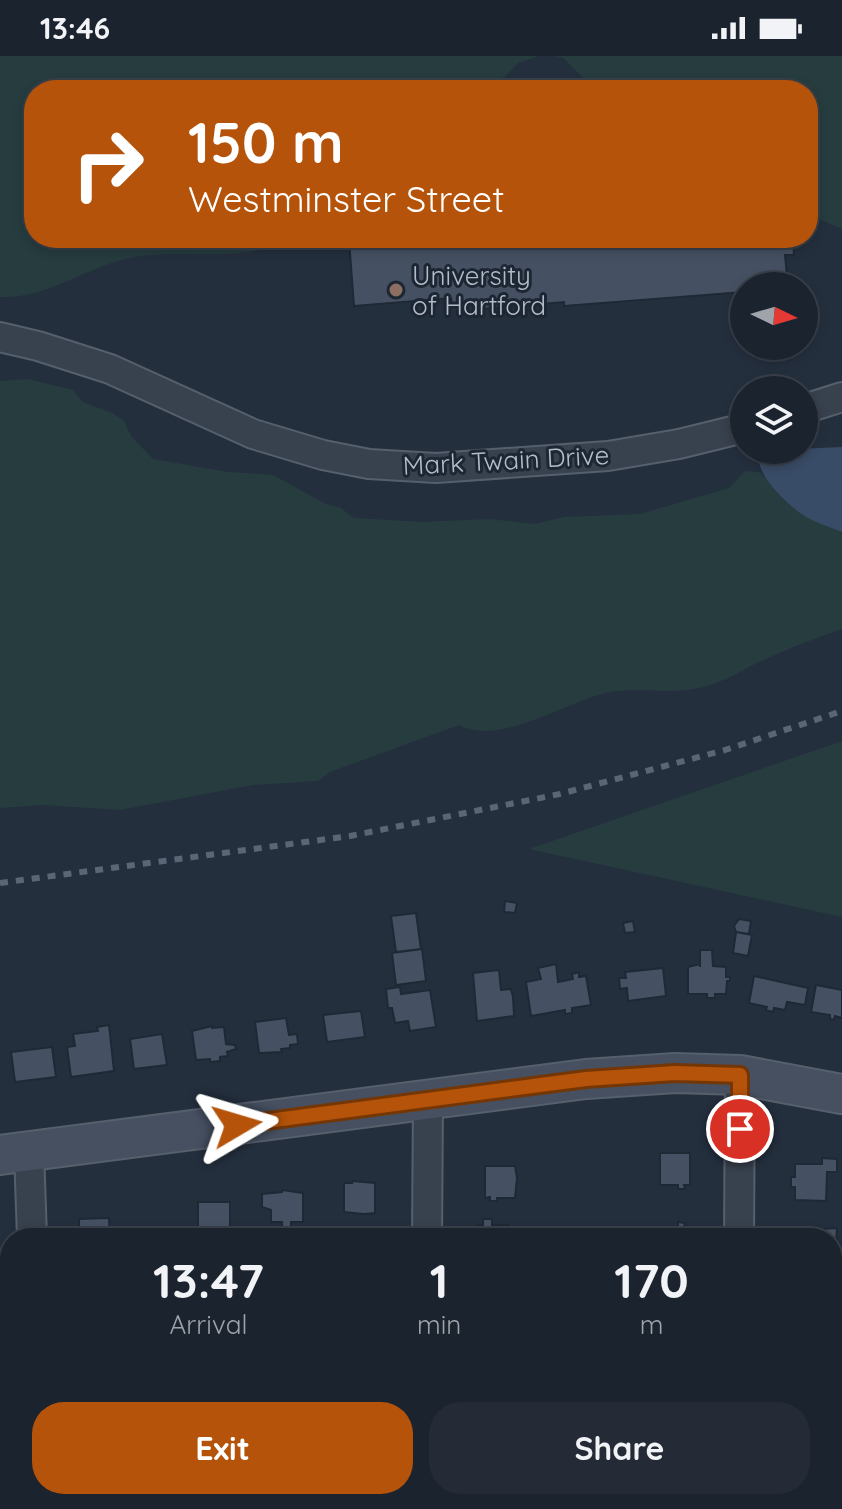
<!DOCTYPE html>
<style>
:root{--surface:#1b232e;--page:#242b36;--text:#f1f3f6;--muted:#a0a4aa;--line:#39404a;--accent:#b45309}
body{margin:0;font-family:Quicksand,sans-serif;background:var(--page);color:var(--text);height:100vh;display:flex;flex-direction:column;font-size:30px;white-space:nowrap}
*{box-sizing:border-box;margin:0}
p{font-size:26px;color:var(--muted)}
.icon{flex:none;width:44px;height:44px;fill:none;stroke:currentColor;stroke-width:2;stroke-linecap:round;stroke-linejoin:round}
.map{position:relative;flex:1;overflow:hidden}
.drawer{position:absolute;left:0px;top:1172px;width:842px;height:282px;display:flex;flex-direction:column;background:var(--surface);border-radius:32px 32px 0 0;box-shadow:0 4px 12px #0003,0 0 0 2px var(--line)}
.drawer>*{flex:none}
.guide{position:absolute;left:24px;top:24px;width:794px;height:168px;border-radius:32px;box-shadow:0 4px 12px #0003,0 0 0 2px var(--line);background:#b45309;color:#fff;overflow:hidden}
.needle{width:52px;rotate:95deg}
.controls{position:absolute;left:730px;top:216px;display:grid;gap:16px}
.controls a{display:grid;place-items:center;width:88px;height:88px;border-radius:50%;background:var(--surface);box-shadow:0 4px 12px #0003,0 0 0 2px var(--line);font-size:40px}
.pin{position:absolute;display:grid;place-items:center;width:68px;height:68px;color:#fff;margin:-34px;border:4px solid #fff;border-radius:50%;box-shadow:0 2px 8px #0007}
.me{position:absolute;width:88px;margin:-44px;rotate:83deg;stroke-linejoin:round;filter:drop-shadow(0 0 6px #0008)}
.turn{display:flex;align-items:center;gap:28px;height:168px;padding:0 32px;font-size:36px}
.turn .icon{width:104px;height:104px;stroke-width:2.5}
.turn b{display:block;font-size:56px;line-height:68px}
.eta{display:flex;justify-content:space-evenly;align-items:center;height:136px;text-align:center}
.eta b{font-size:48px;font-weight:700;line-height:56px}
.cta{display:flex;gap:16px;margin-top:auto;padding:16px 32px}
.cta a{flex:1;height:92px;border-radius:32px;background:var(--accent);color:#fff;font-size:32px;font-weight:700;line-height:92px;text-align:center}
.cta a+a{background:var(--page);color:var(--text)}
.status{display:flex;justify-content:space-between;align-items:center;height:56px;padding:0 40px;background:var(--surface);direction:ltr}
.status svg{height:22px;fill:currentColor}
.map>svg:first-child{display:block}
.green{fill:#263c3f}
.water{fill:#394c67}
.building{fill:#455162;stroke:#1f2835;stroke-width:2}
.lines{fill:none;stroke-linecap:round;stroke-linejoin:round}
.street-casing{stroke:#565f6c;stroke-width:32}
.secondary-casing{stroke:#565f6c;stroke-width:42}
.street{stroke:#38414e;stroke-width:28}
.secondary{stroke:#465061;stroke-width:38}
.rail{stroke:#5a6575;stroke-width:6;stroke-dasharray:8 8;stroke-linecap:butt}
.route-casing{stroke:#753606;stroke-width:20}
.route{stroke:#b45309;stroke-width:14}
.education-dot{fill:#8d6e63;stroke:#1d2633;stroke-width:3}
.labels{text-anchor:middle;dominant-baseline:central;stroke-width:6;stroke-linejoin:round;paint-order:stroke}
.poi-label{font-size:26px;fill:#b4bcc9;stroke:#1d2633;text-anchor:start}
.street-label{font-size:26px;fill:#b4bcc9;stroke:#1d2633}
</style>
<div class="status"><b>13:46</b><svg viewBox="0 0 49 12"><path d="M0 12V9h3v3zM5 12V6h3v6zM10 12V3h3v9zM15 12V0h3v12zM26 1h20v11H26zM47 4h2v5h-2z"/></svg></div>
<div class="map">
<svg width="842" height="1453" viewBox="0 0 842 1453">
<rect width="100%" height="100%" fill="#242f3e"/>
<!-- green -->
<path class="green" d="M0 0H539L518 7 504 21 454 34H34V182H292C243 209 187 192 135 201 88 209 49 243 0 241Z
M554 0H842V173L808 158V34H596L563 2Z
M28 323 73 334 83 346 112 357 124 365 131 380 153 403 228 416 273 419 326 448 341 452 354 462 423 466 489 463 534 468 564 461 640 458 729 432 745 415 760 416 805 460 842 476V573C813 583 785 594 757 607 741 615 724 625 707 630 675 640 640 630 610 636 566 645 501 691 459 669L330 716 318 725 253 729 120 754 42 749 0 752V325Z
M842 685V861L529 793Z"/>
<!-- water -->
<path class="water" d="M842 391V476C830 471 817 467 806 461 791 452 758 421 759 403L771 394Z"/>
<!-- building -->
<path class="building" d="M371 182H768V186L793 184 794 199H785L788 230H794H744V236L564 250V246L481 253 480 248 452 250 451 242 354 250 349 184Z
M505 845 517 847 515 857 504 856Z
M416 857 421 893 396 896 391 860Z
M739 863 751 865 749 878 736 876 734 870Z
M633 865 635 876 625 877 623 867Z
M736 876 752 879 748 900 733 897Z
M422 893 426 925 396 929 392 897Z
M700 894H712L713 910 726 911V921H730V925H727L726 938H715V942H707V938H688V911L700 908V911Z
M556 908 558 926 573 923 572 918 579 916V921L586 920 591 949 572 952V957L565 958V954L531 960 526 926 541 923 538 912Z
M663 912 666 940 628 945 627 932 620 933 619 922H626L625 916Z
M499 914 501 934 511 933 513 941 514 960 477 965 473 917Z
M754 920 808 932 805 949 787 946 785 954 774 952 773 956 766 954 767 951 749 947Z
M816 929 842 934V962L835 960 834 964 830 963V959L811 956Z
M400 931 401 938 430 934 436 971 410 975 408 965 395 967 392 952H388L386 933Z
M361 955 365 981 327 986 323 959Z
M286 962 289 979 297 978 298 988 290 989V992L281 993 282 996 259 997 255 966Z
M109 969 114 1015 71 1021 67 991 75 990 73 978 98 975 97 971Z
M212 970V972L224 971 226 988 235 989 236 993 227 996 228 1000 220 1001V1005L210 1006V1003L196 1004 192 975Z
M162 978 167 1009 134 1013 130 983Z
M52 991 56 1021 15 1026 11 996Z
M660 1097H690V1129H684L685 1133H678V1129H660Z
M822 1102 837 1103V1116H827L826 1145 795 1144V1131H791V1121H795V1108H822Z
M485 1110H515L517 1122 515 1142H497V1145H490V1141L485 1142Z
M352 1125 375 1127V1157L364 1158 344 1156V1127H352Z
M282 1134 303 1137V1166H291V1174H282V1166H271V1154L262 1151V1138L282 1136Z
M198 1146H230V1176H198Z
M109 1162 110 1182H79V1163Z
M483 1163H492V1169H509L508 1182H478V1169H483Z
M678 1166 685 1167 684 1170 690 1171V1181L693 1182H660V1171H678Z
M837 1172 836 1186 832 1185V1182H795V1177H822V1173Z
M832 1301H842L838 1341 832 1342Z
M832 1365H842V1383H832Z
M832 1437H836V1453H793V1444H832Z
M154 1444H175V1453H154Z
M340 1444H369V1449L357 1450V1453H340Z
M481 1444H511V1452H481Z
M654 1444H684V1453H654Z"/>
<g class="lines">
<defs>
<path id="street" d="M0 281 38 290 110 313 253 378 323 399 369 408 436 412 608 400 679 388 744 372
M804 353 842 341
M29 1095 32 1182
M427 1182 428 1045
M739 1182 740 1019
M40 1444 41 1453
M425 1453V1444
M738 1453V1444"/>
<path id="secondary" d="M0 1099 586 1023 675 1017 740 1019 842 1038"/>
</defs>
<!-- street casing -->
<use href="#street" class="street-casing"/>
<!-- secondary casing -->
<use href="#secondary" class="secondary-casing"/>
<!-- street -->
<use href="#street" class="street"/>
<!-- secondary -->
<use href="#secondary" class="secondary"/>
<!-- rail -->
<path class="rail" d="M0 827 350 780 560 738 725 694 842 655"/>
</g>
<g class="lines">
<defs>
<path id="route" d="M237 1069 586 1023 675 1017 740 1019V1073"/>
</defs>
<!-- route casing -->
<use href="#route" class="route-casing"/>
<!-- route -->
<use href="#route" class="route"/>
</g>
<!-- markers -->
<circle class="education-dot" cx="396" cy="234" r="8"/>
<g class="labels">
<!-- poi labels -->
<g class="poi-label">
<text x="412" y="219">University<tspan x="412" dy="30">of Hartford</tspan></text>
</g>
<!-- street labels -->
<g class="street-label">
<text transform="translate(506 404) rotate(-3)">Mark Twain Drive</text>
</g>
</g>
</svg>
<div class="controls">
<a><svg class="needle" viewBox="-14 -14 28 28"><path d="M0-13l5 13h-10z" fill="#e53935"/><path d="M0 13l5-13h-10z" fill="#a0a4aa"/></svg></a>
<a><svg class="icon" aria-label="layers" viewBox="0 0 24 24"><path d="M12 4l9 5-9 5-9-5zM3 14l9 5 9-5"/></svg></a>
</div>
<div class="pin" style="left:740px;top:1073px;background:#d93025"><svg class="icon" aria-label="arrive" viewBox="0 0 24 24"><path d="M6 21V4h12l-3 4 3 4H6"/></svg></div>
<svg class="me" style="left:237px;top:1069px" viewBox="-20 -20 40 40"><path d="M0-17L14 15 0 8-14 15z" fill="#b45309" stroke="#fff" stroke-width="4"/></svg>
<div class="guide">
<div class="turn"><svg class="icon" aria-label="right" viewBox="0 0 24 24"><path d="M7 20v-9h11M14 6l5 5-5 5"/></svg><div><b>150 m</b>Westminster Street</div></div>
</div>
<section class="drawer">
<div class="eta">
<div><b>13:47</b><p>Arrival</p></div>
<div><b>1</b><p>min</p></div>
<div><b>170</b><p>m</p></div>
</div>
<div class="cta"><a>Exit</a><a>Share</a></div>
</section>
</div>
